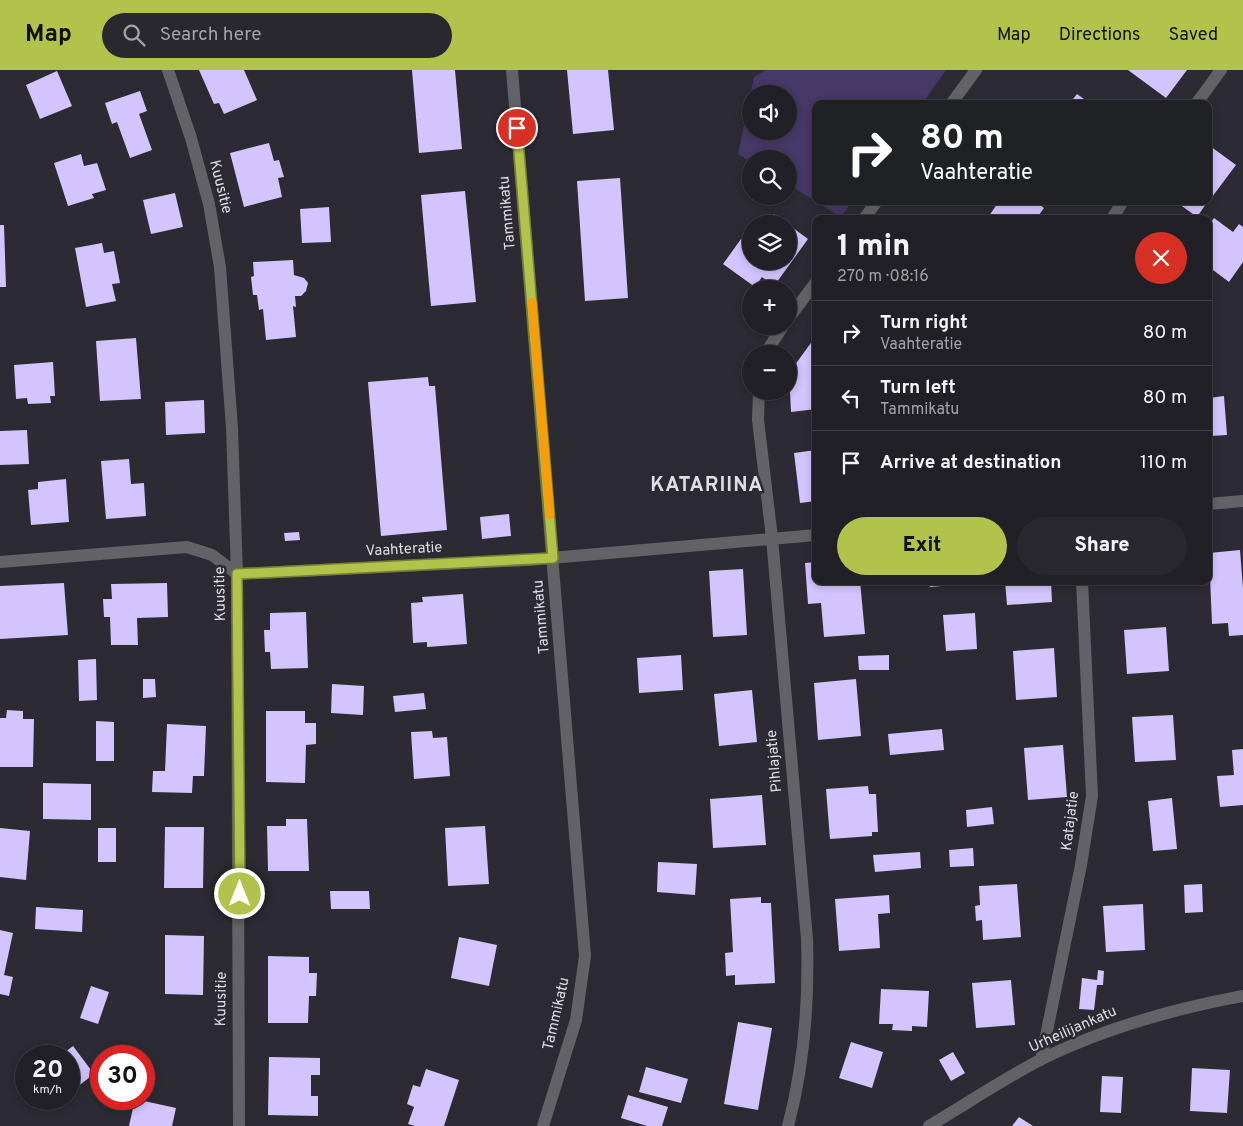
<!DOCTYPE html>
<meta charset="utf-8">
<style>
:root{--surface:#212026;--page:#29282e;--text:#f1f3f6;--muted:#a2a3a7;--line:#3e3e43;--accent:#b2c34c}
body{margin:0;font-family:Overpass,sans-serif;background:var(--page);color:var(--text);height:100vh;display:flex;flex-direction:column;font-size:19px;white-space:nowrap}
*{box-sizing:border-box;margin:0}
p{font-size:16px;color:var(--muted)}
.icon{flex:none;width:28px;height:28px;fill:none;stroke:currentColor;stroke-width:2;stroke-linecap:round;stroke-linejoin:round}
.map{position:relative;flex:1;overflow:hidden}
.details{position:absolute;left:812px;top:145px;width:400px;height:370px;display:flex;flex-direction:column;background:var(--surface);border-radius:10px;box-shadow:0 2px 8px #0003,0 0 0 1px var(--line)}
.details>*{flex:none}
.top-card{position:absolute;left:812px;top:30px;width:400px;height:105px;border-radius:10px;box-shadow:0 2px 8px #0003,0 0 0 1px var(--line);background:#202124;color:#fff;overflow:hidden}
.fabs{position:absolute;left:742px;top:15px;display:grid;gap:10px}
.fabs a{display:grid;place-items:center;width:55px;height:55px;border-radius:50%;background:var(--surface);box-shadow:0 2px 8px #0003,0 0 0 1px var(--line);font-size:25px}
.speed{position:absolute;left:15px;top:975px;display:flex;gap:10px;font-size:25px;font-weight:700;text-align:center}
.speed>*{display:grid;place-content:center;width:65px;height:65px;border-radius:50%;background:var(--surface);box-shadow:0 2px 8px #0003,0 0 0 1px var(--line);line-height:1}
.speed small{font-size:12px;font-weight:400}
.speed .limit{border:8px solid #d22;background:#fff;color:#111}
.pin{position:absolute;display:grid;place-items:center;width:42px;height:42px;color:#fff;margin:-21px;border:2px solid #fff;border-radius:50%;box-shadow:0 1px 5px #0007}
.me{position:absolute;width:55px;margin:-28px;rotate:0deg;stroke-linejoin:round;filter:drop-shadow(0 0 4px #0008)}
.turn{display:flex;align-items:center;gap:18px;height:105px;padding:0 25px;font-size:22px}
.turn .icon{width:65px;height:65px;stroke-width:2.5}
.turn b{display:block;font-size:35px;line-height:42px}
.round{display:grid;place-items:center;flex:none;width:52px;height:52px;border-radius:26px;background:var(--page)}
.overview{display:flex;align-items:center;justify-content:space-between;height:85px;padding:0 25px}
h1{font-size:30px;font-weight:800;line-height:38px}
.button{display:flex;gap:10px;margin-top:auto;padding:10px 25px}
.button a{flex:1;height:58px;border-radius:30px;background:var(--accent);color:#111;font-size:20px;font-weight:800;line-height:58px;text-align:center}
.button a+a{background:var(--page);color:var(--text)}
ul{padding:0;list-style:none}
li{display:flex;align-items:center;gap:15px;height:65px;padding:0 25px;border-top:1px solid var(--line)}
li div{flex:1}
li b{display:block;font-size:19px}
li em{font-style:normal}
header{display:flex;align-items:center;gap:30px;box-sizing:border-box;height:70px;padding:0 25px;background:var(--accent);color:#111}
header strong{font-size:24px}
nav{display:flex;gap:28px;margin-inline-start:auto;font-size:18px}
.search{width:350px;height:45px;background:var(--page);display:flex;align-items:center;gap:12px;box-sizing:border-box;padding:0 18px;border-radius:28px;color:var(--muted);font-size:19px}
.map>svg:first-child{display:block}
.green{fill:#463867;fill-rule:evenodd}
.building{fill:#d3c3fe}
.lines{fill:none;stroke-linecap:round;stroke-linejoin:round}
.minor{stroke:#636266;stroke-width:12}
.route-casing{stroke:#747f31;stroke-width:12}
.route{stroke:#b2c34c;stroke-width:9}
.slow{stroke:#f59e0b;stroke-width:9}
.labels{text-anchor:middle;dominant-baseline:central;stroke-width:5;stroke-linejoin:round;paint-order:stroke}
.street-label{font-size:15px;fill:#dfdee3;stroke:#2c2a32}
.district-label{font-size:20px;font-weight:bold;letter-spacing:1px;fill:#dfdee3;stroke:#2c2a32}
</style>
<header>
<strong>Map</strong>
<div class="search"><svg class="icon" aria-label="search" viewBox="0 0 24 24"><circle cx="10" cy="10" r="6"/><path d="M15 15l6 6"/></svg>Search here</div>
<nav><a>Map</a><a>Directions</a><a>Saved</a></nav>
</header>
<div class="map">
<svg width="1243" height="1056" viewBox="0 0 1243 1056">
<rect width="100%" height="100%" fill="#2c2a32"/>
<!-- green -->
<path class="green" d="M766 0H946L922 34H816V131H852L841 147 789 115V89H751V92L738 84 754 7ZM751 24H789V61H751Z"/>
<!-- building -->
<path class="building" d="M199 0H244L257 30 224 44 219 33 214 34Z
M412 0H455L462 79 419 83Z
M567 0H608L614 60 573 64Z
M1128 0H1187L1166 28Z
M57 1 72 36 40 49 26 15Z
M140 21 147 41 139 44 152 80 130 88 117 52 112 54 105 33Z
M1077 24 1091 34H1069Z
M269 73 274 91 279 90 284 107 278 108 282 127 244 137 230 83Z
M1210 76 1236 95 1209 131V77Z
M81 84 84 96 97 93 106 120 92 124 94 128 68 136 54 93Z
M620 108 628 228 585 231 577 111Z
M465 121 476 232 431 236 421 125Z
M175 123 183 157 151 164 143 130Z
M999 131H1035L1044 138 1036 149H987Z
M1175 131H1208L1197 147Z
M329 137 331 172 302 173 300 139Z
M774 144 787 154H766Z
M1214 148 1233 162 1239 154 1243 157V192L1229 212 1209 197V155Z
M0 155H4L6 217H0Z
M789 155 808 169 774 216 762 207 755 217 723 194 741 169 750 176 751 174V191H789Z
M102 173 104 183 114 181 120 213 112 214 116 231 86 237 75 178Z
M293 190 294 205 304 208 308 213 306 221 301 226H295L296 237 293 236 296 267 266 270 263 239 259 240 257 225H253L251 207 254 206 253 192Z
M816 266V339L791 342 789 303Z
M136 268 141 329 100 331 96 271Z
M53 292 55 326H50L51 333 28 334 27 328 16 329 14 295Z
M428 307 429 316H435L447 460 381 466 368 312Z
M1224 326 1227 365 1210 366 1209 328Z
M204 330 205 363 166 365 165 332Z
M27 360 29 394 0 395V361Z
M816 380V431L800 433 794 383Z
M129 389 131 414 144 413 146 446 106 449 101 391Z
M66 409 69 452 31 455 28 420 38 419V412Z
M509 444 511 466 482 469 480 447Z
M299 462 300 470 285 471 284 463Z
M1240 480 1243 518V565L1229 566 1228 553 1212 554 1209 483Z
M816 492V511H860L865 564 824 567 821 533 808 534 805 493Z
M743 499 747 565 713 567 709 501Z
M929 511H963V514L930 517Z
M1005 511H1051L1052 532 1007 535Z
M1119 511H1158V513L1119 516Z
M64 513 68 565 0 569V516Z
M167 513 168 547 137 548 138 575H111L110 547H104L103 529H112L111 514Z
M463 524 467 574 427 577V572L413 573 411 533 423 532 422 527Z
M306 542 308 598 271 599 270 582H265L264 560H270V543Z
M975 543 977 579 946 581 943 545Z
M1166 557 1169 601 1127 604 1124 560Z
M1054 578 1057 627 1016 630 1013 581Z
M681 585 683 620 639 623 637 588Z
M889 585V600H859L858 586Z
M96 589 97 630 79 631 78 590Z
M143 609H155L156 627 143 628Z
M856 609 861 666 818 670 814 613Z
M332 614 364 616 363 645 331 643Z
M752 620 757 672 719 676 714 624Z
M424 623 426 639 395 642 393 626Z
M7 640 23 641V649H34L33 697H0V648H6Z
M266 641H305V653H316V674L306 675 305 713 266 712Z
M1173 645 1176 690 1135 692 1132 647Z
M96 651 114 652V691H96Z
M167 654 206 656 204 706H193L192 723 152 722 153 701H165Z
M942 659 944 680 890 685 888 664Z
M432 661 433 668 447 667 450 706 414 709 411 662Z
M1063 675 1067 727 1028 730 1024 678Z
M1243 679V735L1220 737 1217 706 1234 705 1232 680Z
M43 713 91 714V750L43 749Z
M868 716 869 724H876L878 762H872V766L830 769 826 719Z
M762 725 766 775 713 778 710 729Z
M1172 728 1177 779 1153 781 1148 731Z
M992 737 994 754 967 757 966 740Z
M286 749H307L309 801H268L267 756H286Z
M485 756 489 814 448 816 445 758Z
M165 757H204L203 818H164Z
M0 758 30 761 26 810 0 807Z
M98 758H116V792H98Z
M973 778 974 796 950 797 949 780Z
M920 782 921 798 875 802 873 785Z
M658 792 697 794 695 825 657 822Z
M1017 814 1021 867 983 870 982 850 976 851 975 836 980 835 979 816Z
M1202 814 1203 842 1185 843 1184 815Z
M330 821H369L370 839H331Z
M889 825 890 843 878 844 880 878 839 881 835 829Z
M761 827V833H771L775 913 735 915V905L726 906 725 883 733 882 730 829Z
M1143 834 1145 880 1106 882 1103 836Z
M36 837 83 840 82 862 35 859Z
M0 860 13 863 4 905 13 907 9 926 0 924Z
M165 865 204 866 203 925 165 924Z
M459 867 497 875 489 916 451 908Z
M268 886 309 887V903H317L316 926H309L308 953H268Z
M1098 900 1104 901 1103 915H1097L1094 940 1079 939 1082 908 1097 910Z
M1011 910 1015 955 976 958 972 913Z
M91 916 109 922 98 954 80 948Z
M881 919 929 921 927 957 912 956V961L892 960 893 954H879Z
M738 952 772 958 758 1040 724 1034Z
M851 972 883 982 872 1018 839 1008Z
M73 976 94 1004 77 1017 69 1006V986H60Z
M953 982 965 1003 951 1011 939 990Z
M269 987 320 988V1005H311V1026H318V1046L268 1045Z
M646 997 688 1009 681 1033 639 1022Z
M1192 998 1230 1000 1227 1043 1190 1041Z
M426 999 459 1010 444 1056H415L408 1054 414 1037 407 1034 413 1015 420 1017Z
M1102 1006 1123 1007 1121 1043 1100 1042Z
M628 1025 668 1037 662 1056H647L621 1048Z
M135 1029 176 1038 172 1056H129Z
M1019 1047 1033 1056H1012Z"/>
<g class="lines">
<!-- minor -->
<path class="minor" d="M168 0 191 68 209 134 220 197 232 358 237 504 239 1056
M512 0 585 886 576 950 543 1056
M951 34 976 0
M1196 34 1221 0
M864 149 877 131
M1112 149 1123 131
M789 248 816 212
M765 284 783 256
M759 321 758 350 772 468 807 869C809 932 804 996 788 1056
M1209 434 1243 431
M0 492 187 477 212 485 237 504 528 490 816 465
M1041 990 1081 795 1092 726 1082 511
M929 1056C966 1034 1002 1010 1040 990 1104 958 1173 939 1243 926"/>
</g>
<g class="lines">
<defs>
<path id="route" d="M240 824 237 504 553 488 517 58"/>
</defs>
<!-- route casing -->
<use href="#route" class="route-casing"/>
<!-- route -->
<use href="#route" class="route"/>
<!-- slow -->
<path class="slow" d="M532 232 550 445"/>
</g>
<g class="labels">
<!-- street labels -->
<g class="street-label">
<text transform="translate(220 117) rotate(76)">Kuusitie</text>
<text transform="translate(508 143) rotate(-95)">Tammikatu</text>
<text transform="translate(404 480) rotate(-3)">Vaahteratie</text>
<text transform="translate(221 524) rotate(-91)">Kuusitie</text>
<text transform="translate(542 547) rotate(-95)">Tammikatu</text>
<text transform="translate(775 691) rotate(-95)">Pihlajatie</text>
<text transform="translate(1071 751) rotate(-83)">Katajatie</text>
<text transform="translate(222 929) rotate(-89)">Kuusitie</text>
<text transform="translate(557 944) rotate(-77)">Tammikatu</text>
<text transform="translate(1073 960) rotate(-24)">Urheilijankatu</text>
</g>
<!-- district labels -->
<g class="district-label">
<text x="707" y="416">KATARIINA</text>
</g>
</g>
</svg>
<div class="fabs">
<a><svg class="icon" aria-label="sound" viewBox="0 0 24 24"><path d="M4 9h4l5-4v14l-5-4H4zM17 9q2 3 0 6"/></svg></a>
<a><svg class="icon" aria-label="search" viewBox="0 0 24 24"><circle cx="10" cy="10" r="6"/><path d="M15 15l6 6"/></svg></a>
<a><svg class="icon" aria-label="layers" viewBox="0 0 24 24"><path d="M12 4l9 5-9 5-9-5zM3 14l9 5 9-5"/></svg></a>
<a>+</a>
<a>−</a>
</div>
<div class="speed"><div>20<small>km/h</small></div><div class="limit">30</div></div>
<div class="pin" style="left:517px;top:58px;background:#d93025"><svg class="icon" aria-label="arrive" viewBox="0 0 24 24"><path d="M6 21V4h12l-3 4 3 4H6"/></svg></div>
<svg class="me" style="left:240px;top:824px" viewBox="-20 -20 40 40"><circle r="17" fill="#b2c34c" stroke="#fff" stroke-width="3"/><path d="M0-11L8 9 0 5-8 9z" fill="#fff"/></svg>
<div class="top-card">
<div class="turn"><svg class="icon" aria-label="right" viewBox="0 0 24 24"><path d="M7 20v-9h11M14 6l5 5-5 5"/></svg><div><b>80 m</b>Vaahteratie</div></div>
</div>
<section class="details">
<div class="overview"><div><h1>1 min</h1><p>270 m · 08:16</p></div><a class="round" style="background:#d93025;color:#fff"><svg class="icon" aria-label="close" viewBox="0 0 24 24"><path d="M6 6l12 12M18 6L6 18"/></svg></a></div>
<ul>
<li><svg class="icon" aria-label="right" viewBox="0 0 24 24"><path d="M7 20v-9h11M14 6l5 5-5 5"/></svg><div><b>Turn right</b><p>Vaahteratie</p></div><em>80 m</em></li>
<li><svg class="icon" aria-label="left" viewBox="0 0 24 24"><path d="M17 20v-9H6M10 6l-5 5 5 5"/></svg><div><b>Turn left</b><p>Tammikatu</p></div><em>80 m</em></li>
<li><svg class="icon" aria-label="arrive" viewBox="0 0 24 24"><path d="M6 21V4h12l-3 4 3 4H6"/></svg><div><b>Arrive at destination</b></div><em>110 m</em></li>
</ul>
<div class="button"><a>Exit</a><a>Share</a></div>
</section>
</div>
